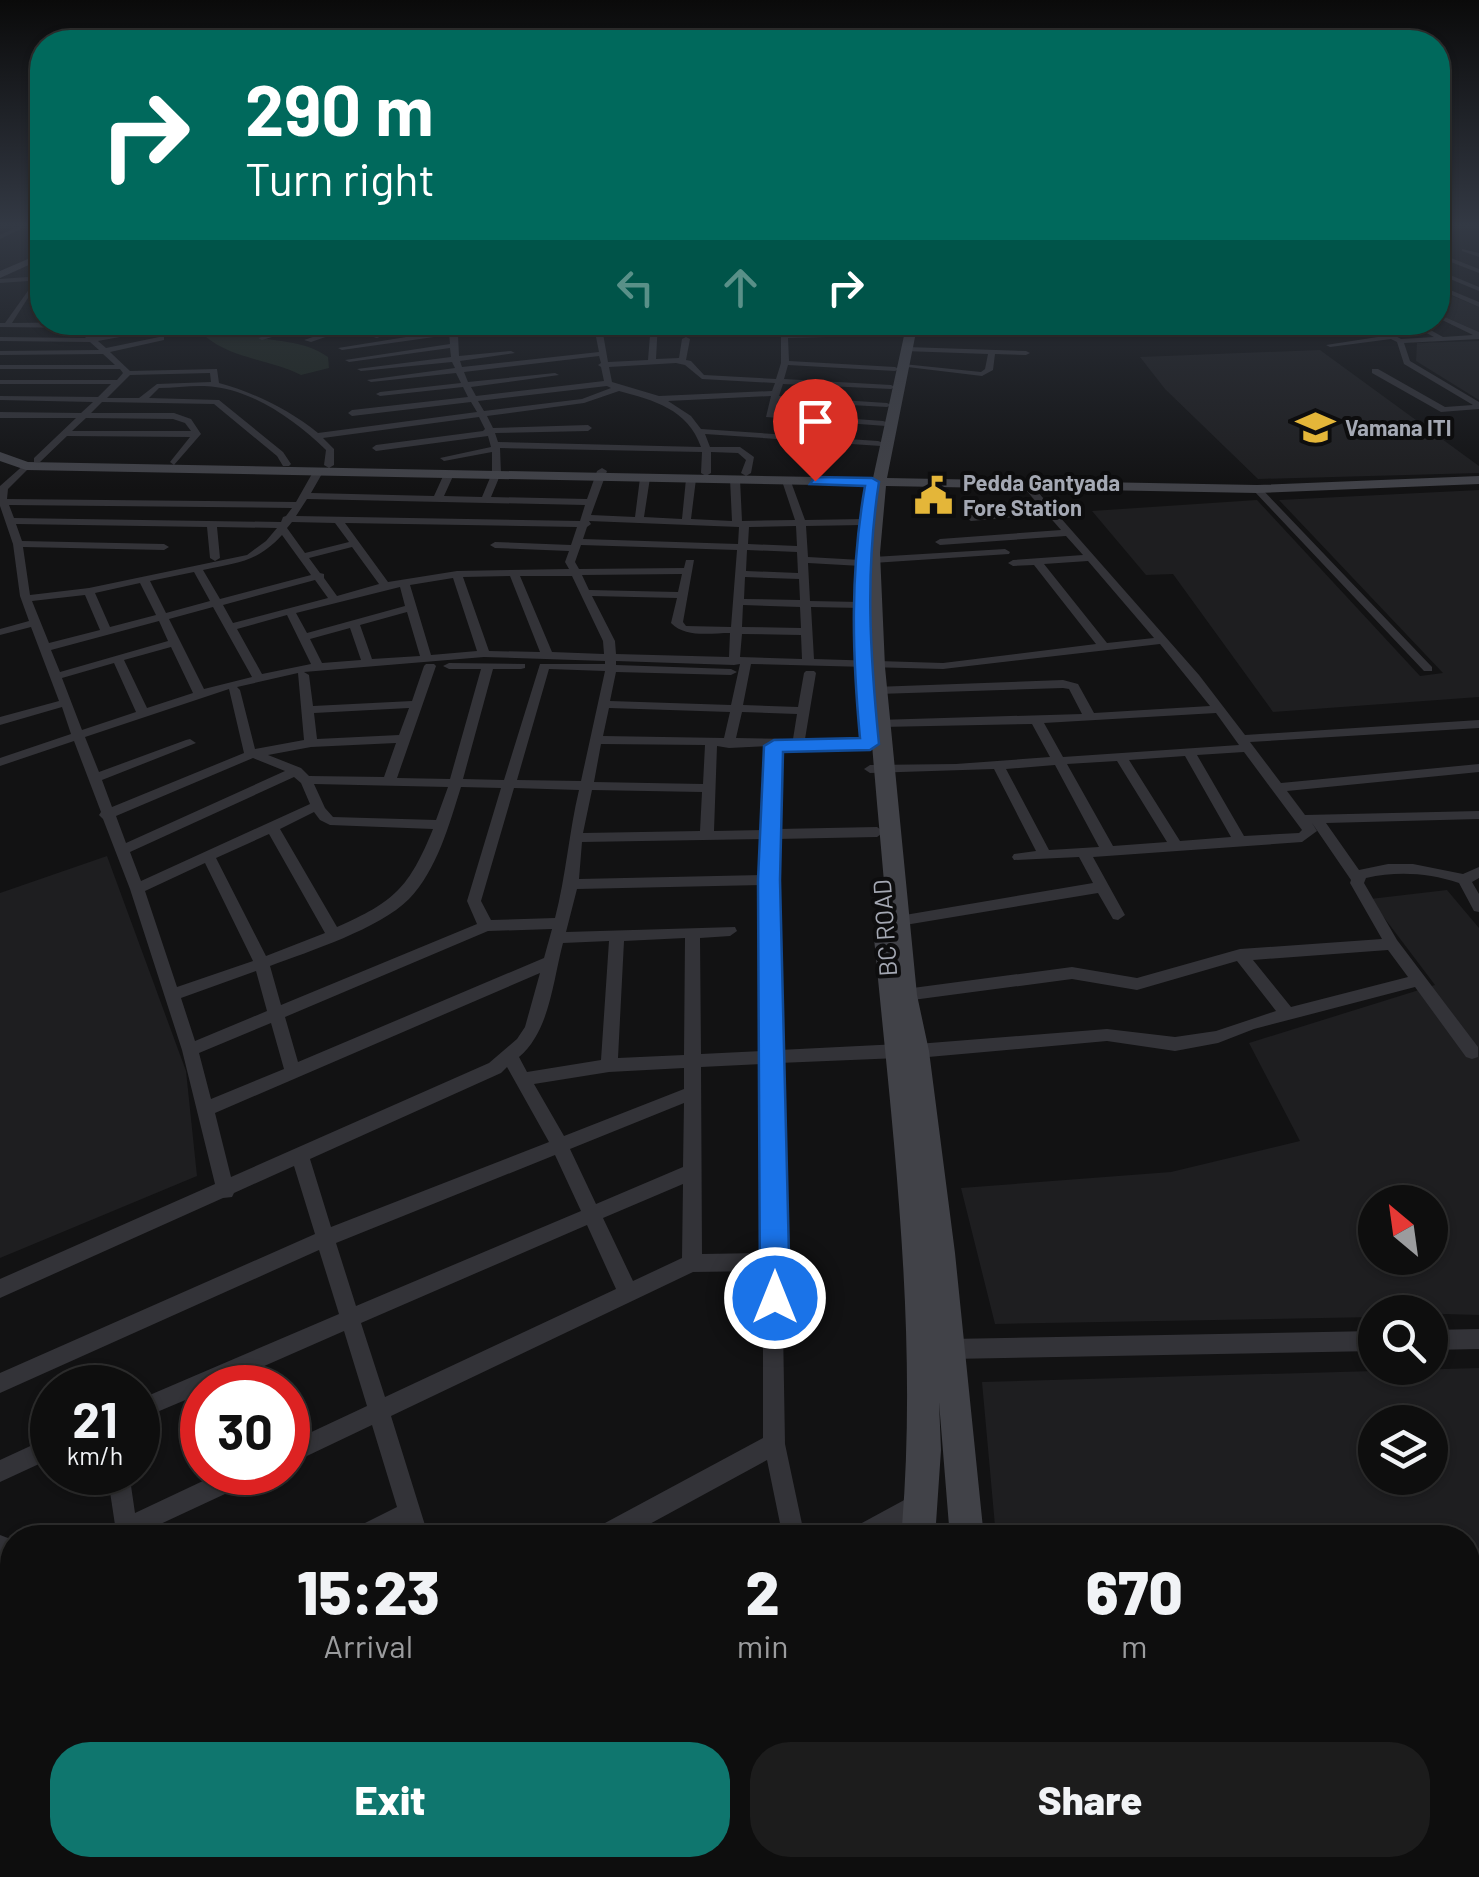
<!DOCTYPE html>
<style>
:root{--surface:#0e0e0e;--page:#1c1c1c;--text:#f1f3f6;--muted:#9b9c9e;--line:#2e2e2e;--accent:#0f766e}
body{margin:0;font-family:Barlow,sans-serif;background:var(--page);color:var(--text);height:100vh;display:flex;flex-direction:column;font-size:38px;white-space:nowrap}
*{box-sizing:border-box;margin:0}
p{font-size:32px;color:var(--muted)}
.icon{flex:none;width:55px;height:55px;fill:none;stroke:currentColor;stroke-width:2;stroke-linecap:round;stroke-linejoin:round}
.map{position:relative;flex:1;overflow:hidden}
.sheet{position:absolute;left:0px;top:1525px;width:1480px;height:352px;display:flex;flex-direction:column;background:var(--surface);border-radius:40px 40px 0 0;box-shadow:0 2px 8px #0004,0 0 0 2px var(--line)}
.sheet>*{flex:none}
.banner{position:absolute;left:30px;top:30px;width:1420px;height:305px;border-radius:40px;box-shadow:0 2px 8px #0004,0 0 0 2px var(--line);background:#00695c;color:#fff;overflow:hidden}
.needle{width:65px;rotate:331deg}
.controls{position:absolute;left:1358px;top:1185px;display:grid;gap:20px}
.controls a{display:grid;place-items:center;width:90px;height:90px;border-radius:50%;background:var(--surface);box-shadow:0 2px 8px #0004,0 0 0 2px var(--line);font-size:50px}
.speed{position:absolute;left:30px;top:1365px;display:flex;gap:20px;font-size:50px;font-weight:700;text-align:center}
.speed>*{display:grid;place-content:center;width:130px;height:130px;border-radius:50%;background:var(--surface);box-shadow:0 2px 8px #0004,0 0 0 2px var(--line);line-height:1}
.speed small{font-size:25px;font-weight:400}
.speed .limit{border:15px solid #d22;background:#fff;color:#111}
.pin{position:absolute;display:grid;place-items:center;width:85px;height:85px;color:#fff;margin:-102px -42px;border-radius:50% 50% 50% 0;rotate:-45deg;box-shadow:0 0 10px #0007}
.pin .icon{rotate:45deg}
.me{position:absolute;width:110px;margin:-55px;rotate:0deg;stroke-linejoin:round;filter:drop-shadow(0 0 8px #0008)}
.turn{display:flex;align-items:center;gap:35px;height:210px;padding:0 50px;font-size:45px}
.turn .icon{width:130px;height:130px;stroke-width:2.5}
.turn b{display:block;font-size:70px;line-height:85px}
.lanes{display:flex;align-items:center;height:95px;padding:0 50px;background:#0003;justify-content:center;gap:50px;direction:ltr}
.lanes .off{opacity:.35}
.eta{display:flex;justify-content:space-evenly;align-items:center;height:170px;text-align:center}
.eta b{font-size:60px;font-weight:800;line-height:70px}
.cta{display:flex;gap:20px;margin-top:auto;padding:20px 50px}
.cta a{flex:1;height:115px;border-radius:40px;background:var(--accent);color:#fff;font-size:40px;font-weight:800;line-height:115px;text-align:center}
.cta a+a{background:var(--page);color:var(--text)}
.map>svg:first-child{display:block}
.built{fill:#1e1e20;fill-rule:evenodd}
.green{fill:#1e261f}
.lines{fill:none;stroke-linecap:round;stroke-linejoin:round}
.street{fill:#333338;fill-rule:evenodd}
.secondary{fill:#414248;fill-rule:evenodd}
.route{fill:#1a73e8;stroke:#114b97;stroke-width:2.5}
.labels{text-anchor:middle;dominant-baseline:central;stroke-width:8;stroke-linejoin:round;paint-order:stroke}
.far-poi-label{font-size:22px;font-weight:bold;fill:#a4a8b3;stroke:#0d0d0e;text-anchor:start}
.street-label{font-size:25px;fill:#a4a8b3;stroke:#0d0d0e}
</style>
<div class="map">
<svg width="1479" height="1877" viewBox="0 0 1479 1877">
<rect width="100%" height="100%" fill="#121213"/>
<!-- built -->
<path class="built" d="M1438 290 1479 307V332L1438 314Z
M1479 341V400L1416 361 1417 343Z
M1320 350 1479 466V473L1258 479 1165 389 1140 357Z
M1479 490V697L1273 712 1173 574 1146 575 1092 511 1257 500 1420 676 1443 673 1279 500Z
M107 856 186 1071 197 1176 0 1258V893Z
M1447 890 1479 928V1315L1375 1312V1317L995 1324 961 1188 1171 1172 1300 1141 1249 1043 1435 985 1370 899ZM1375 1202H1430V1258H1375Z
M1479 1368V1805L1468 1802V1538L996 1537 982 1382ZM1375 1422H1430V1478H1375Z
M1069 1865H1329L1364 1877H1071Z"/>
<!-- green -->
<path class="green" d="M194 323C218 323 235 332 258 337 285 343 305 341 328 357L329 368 301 375C267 357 217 359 194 323Z"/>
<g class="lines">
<!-- street -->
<path class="street" d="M17 227H25L0 239V235Z
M1462 249 1479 253V257L1462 251Z
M1438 253 1479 269V273L1438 257Z
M1438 270 1479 287V291L1438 274Z
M42 276V280L0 283V279Z
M1438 285 1479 302V307L1438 289Z
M30 288 33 290 12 323 91 322 89 333 94 337 177 323 174 327 98 341 106 348 164 336V340L110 352 130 371 217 369 219 383C255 393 288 409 318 433L477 412 471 402 352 416 348 413 352 410 468 397 463 387 380 396 376 394 380 392 461 383 456 373 371 382 367 380 455 368 452 362 361 371 357 369 451 357 450 348 349 362 345 360 450 344 449 333 453 322H461L459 330 510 328 514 330 458 335 459 356 511 351 515 353 460 361 462 367 599 352 593 322H601L608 362 648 360 651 323 658 322 656 359 679 358 682 339 686 337 690 339 686 360 691 361 704 375 776 379 781 363V334L907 331 904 335 788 338 789 361 895 367 899 369 895 371 788 365 784 379 891 385 895 387 891 389 783 384 779 396 887 403 891 405 887 407 778 401 774 413 883 421 886 422V426L766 417 771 396 668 401 691 416 701 429 878 441 881 442V446L705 434 710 447H740L754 457 751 473 746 476 741 473 746 460 738 453 711 452V473L706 476 701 473 702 452 500 448 501 473 491 497 587 499 597 471 602 468 607 471 591 515 635 517 640 478 645 475 650 478 644 517 682 519 686 479 691 476 696 479 691 519 732 521 730 479 735 476 740 479 742 521 795 520 782 481 790 479 805 520 863 519 868 522 863 525 806 526 808 557 861 560 866 563 861 566 808 563 810 601 861 602 866 605 861 608 811 607 814 659 943 663 1096 644 1034 565 1013 566 1008 563 1013 560 1083 555 1066 536 940 545 935 542 940 539 1061 530 1047 514 971 521 966 518 971 515 1042 509 1021 484 1026 481 1029 482 1199 675 1245 735 1479 720V728L1250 742 1281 783 1479 764V772L1287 791 1305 815 1479 811V819L1326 823 1359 870 1388 864H1413L1463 874 1479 867V878L1472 882 1479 894V912L1474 911 1459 883C1428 873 1398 871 1366 878L1364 883 1397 940 1478 1047V1057L1472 1059 1466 1057 1415 987 1254 1029 1218 1043 1175 1051 1107 1041 917 1058 911 1056 909 1051 911 1046 917 1044 1107 1029 1175 1037 1216 1031 1276 1011 1237 961 1137 990 1072 979 905 1001 899 999 897 995 899 991 905 989 1072 967 1137 978 1240 949 1382 939 1350 883 1351 880 1312 823 1317 831 1302 842 1093 857 1125 915 1118 920 1113 919 1098 893 899 926 894 925 892 921 899 916 1093 883 1079 857 1014 860 1012 857 1014 854 1036 851 994 769 870 773 864 769 870 765 956 764 1050 757 1032 724 881 727 875 723 877 720 1082 714 1069 689 1063 688 878 694 874 693V687L1063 680 1078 684 1094 713 1210 706 1160 644 943 669 751 664 743 705 798 707 804 673 806 671H814L816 673 805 739 870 740 876 744 870 748 804 747 798 750 792 747H780L778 829 877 827 884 832 877 837 777 839 779 1050 899 1044 905 1046 907 1051 905 1056 899 1058 779 1063 782 1255 786 1262 782 1269 785 1444 805 1538H783L767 1460 624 1538H589L592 1530 763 1438V1271L693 1272 391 1416 429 1538H407L403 1527 384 1538H348L351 1530 397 1507 372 1425 288 1465V1443L367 1406 344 1331 214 1388H202V1393L138 1420V1400L339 1314 319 1250 0 1393V1373L315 1234 294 1166 234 1193 232 1197 223 1198 0 1298V1279L215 1184 182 1050 130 889 103 819 99 815 101 812 74 741 0 766V758L71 734 62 707 0 725V717L59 701 31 627 0 635V629L29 621 20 596 13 544 0 506V486L26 463 31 466 8 489 7 499 296 502 313 472 318 469 323 472 311 493 434 496 444 474 449 471 454 474 444 496 482 497 492 473V452L444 461 440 458 491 447 488 436 376 451 372 448 376 445 483 431 485 429 479 417 323 438 334 449V465L329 468 324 465 326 450C297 422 256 392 215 387 198 384 177 388 159 388L149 398 219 400 283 452 291 464 289 466H283L277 456 214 404 102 402 91 413H174L191 419 201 434 174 465 170 462 190 437 67 436 40 462H34V458L76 418H0V412L81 413 93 402 0 400V396L98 397 111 384H0V380H117L123 373 120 369H0V365H115L103 354 0 355V351L99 350 90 342 0 341V337L86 338 81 333 82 328 0 327V323H5ZM599 356 601 363 598 365 601 367 604 381 476 396 471 387 559 375 555 373 468 382 464 372ZM676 363 685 365 702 379 775 383 772 391 659 396 612 382 609 367ZM210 373 211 382 157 384 139 398H107L130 375ZM607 386 611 388 582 399 484 411 478 401ZM619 391C653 400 688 409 701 447L498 442 495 433 588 431 592 428 588 425 493 428 487 416 584 403ZM86 418 173 419 185 423 191 431H72ZM307 499 585 505 580 521 296 516ZM9 505 292 508 286 516 283 517 281 522 14 518ZM589 521 739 527 738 544 583 539 587 527 591 524ZM292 522 335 523 349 542 305 553 287 528ZM345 523 577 527 571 545 495 542 490 545 495 548 569 551 565 562 569 569 457 571 388 582ZM16 524 207 527 210 558 215 561 220 558 217 527 277 528 266 541 247 555 89 588 30 595 23 547 164 550 169 547 164 544 22 541ZM796 526 797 546 748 544 749 527ZM282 535 311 575 220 599 203 570C239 562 256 563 282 535ZM581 545 737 550 731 627 686 626 683 622 694 560H686L684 568 579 569 575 562ZM352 547 379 584 337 596 324 578V574L320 573 309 558ZM747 550 797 552 798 573 746 571ZM1088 561 1154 638 1107 643 1044 564ZM194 572 210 601 166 613 150 581ZM682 574 678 592 589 590 582 575ZM510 576 540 652 489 651 463 577ZM520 576H572L603 641 604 654 552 652ZM745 577 799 579 800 600 744 599ZM453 578 477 651 431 655 410 585ZM315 580 328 598 233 623 223 605ZM140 583 156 615 110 627 95 593ZM400 587 405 606 307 633 296 613ZM85 595 100 630 49 643 32 601ZM592 596 677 598 671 623C685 638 711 633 730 633L729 657 616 654 615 641ZM743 605 800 607 801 628 742 627ZM213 607 252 677 204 689 169 619ZM407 612 420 656 372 659 360 625ZM287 615 311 664 262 674 237 629ZM159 621 168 641 60 672 51 650ZM350 628 361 660 322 663 310 639ZM742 634 801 635 802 659 740 657ZM171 647 193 693 147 708 124 660ZM484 657 605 661V664H540L504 780 463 779 493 669H521L525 668V664L449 663 443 666 449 669H481L450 779 397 778 436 666 434 664H426L424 666 412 701 313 706 309 675 304 672ZM616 661 734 665 740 664 731 705 610 701 616 672 731 675 737 672 731 669 616 665ZM114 663 136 712 82 730 62 678ZM549 669 605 671 581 781 517 780ZM298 673 304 740 255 749 240 690 237 687ZM229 689 244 753 112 807 102 780 196 743 190 739 186 740 99 772 85 737ZM409 708 399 735 317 739 314 713ZM609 708 730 712 724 738 603 736ZM742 712 797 714 793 739 736 738ZM1216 713 1239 745 1063 757 1044 723ZM396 743 384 777 309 776 301 768 268 755 311 747ZM601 744 705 745 703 784 594 782ZM717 746 729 748 768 746 764 830 714 831ZM1244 752 1302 830 1299 833 1244 836 1197 755ZM1185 756 1231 837 1180 841 1129 760ZM253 758 285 771 126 843 116 816ZM1117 761 1167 842 1113 846 1067 764ZM1055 765 1099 847C1082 848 1067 849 1049 850L1006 769ZM294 777 301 783 310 804 141 881 130 852ZM314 784 448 787 436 820 333 817 325 808ZM461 787 501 788 467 901 477 924 281 1005 270 966C310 951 379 929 409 899 437 870 449 825 461 787ZM514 788 579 790C569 832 566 876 555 918L491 920 481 901ZM592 790 702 792 700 831 583 833ZM314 812 320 820 330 825 433 829C409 888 394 902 337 927L280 829ZM269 834 325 933 266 956 216 858ZM764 839 762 875 579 879 582 842ZM205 863 253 961 177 987 145 891ZM762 885V1051L701 1054 700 938 730 936 737 931 735 927 566 932 577 889ZM552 929 544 958 298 1062 285 1017 488 931ZM685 938 684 1055 618 1058 624 941ZM609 941 601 1060 527 1072 519 1057C550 1031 553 980 563 943ZM1388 950 1408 977 1291 1007 1253 960ZM256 971 267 1011 195 1041 181 998ZM540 973 525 1027 517 1039 489 1063 231 1177 215 1113ZM271 1023 284 1069 211 1099 199 1053ZM762 1064 763 1253 702 1254 701 1067ZM507 1067 549 1142 331 1227 310 1159 501 1073ZM684 1068V1089L564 1136 534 1084 609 1072ZM684 1103 683 1167 596 1204 570 1149ZM555 1155 581 1211 356 1306 336 1243ZM683 1184 682 1258 633 1281 603 1218ZM587 1225 616 1289 385 1397 361 1323Z
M1438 314 1479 332V339L1404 343 1410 361 1479 402V409L1441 412 1372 373V369H1378L1445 407 1473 405 1404 364 1397 342 1391 339 1330 347 1326 345 1384 336 1372 329 1312 336 1308 334 1365 326 1360 322H1370L1401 339 1434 337 1406 322H1416L1443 337 1473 335 1438 318Z
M309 322H322L262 340 258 338Z
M357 322H369L311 342 304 340Z
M419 322H430L411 330 407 328Z
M558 322H571L572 323 568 325Z
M401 323 408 325 377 338 370 336Z
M431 333 434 337 342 350 338 348Z
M907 347 1026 351 1030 353 1026 355 995 354 993 370 982 376 899 366 903 364 981 372 985 369 988 354 904 351Z
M1254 487H1260L1432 667V671H1424L1254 491Z
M1005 549 1010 552 1009 554 873 563 868 560 873 557Z
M1479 1329V1349L1430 1350V1330Z
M1375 1331V1351L950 1359 943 1356 940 1349 943 1342 950 1339Z
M52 1436V1458L0 1482V1460Z
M107 1472H129L135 1513 222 1472H258L255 1480 139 1534V1538H117Z
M919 1492 927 1495 930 1503 927 1511 880 1538H846L849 1530Z
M0 1535 8 1538 12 1561V1724L3 1721 0 1713Z
M12 1856V1865H35L36 1877H10L9 1865Z
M297 1865H335L331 1874 327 1877H290L294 1868Z
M503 1865H529L533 1877H507Z
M586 1865H623L616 1877H579Z
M764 1865H790L789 1877H763Z"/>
<!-- secondary -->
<path class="secondary" d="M42 253V259L0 278V271Z
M907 322H918L887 478 1257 485 1479 476V484L1257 493 886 486 880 553 885 667 917 995 929 1051 955 1253 984 1538H950L939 1402 941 1450 935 1538H901C919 1337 893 1137 874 938L877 932 888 931C877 783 855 633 872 486L26 470 0 461V452L28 462 873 478Z
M1468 1832 1479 1836V1876L1453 1865H1468Z
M903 1865H943L944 1877H904Z
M970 1865H1010L1011 1877H971Z"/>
</g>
<!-- sky -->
<linearGradient id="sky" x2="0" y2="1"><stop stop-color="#0a0a0a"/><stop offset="0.46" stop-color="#333944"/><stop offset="1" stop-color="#333944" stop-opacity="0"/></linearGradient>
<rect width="1479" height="490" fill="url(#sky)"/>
<!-- route -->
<path class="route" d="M815 477 872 478 879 482C865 572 870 654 879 744L870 750 783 752 780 880 790 1298 786 1308 775 1313 765 1308 760 1298 758 880 764 746 774 740 860 738C852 653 850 571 865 486L810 484Z"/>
<!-- icons -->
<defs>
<symbol id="university-bare" viewBox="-9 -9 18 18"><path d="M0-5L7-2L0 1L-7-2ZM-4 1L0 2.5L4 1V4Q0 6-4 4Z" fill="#e4b639" stroke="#0d0d0e" stroke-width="2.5" paint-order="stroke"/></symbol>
<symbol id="civic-bare" viewBox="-9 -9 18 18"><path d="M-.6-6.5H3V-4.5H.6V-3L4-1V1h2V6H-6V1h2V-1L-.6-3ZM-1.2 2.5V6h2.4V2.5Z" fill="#e4b639" stroke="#0d0d0e" stroke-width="2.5" paint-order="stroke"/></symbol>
</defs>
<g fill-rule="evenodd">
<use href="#university-bare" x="1288" y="400" width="55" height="55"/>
<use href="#civic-bare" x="906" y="468" width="55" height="55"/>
</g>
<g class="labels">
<!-- far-poi labels -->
<g class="far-poi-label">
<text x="1345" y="427">Vamana ITI</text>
<text x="963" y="482">Pedda Gantyada<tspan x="963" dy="25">Fore Station</tspan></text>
</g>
<!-- street labels -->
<g class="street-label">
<text transform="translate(884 928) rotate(-94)">BC ROAD</text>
</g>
</g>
</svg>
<div class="controls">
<a><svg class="needle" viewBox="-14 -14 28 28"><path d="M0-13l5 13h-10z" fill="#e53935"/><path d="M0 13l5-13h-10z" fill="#9b9c9e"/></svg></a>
<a><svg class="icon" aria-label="search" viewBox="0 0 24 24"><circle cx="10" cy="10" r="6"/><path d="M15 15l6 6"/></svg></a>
<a><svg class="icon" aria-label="layers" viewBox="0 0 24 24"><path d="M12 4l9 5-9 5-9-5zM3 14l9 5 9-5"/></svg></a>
</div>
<div class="speed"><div>21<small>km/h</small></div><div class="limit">30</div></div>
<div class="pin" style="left:815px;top:481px;background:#d93025"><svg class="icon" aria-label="arrive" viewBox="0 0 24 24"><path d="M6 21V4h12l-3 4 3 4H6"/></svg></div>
<svg class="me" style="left:775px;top:1298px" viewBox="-20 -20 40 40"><circle r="17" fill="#1a73e8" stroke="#fff" stroke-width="3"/><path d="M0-11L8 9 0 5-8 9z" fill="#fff"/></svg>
<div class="banner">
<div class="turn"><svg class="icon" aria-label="right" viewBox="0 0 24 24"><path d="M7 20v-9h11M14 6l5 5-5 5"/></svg><div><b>290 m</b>Turn right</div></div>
<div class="lanes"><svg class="icon off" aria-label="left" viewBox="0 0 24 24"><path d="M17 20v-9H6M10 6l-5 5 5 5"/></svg><svg class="icon off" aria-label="ahead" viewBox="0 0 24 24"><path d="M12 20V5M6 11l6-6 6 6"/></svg><svg class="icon" aria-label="right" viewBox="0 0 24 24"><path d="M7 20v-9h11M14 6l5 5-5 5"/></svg></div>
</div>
<section class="sheet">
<div class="eta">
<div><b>15:23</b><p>Arrival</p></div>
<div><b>2</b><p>min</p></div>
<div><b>670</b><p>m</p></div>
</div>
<div class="cta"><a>Exit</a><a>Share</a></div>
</section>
</div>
